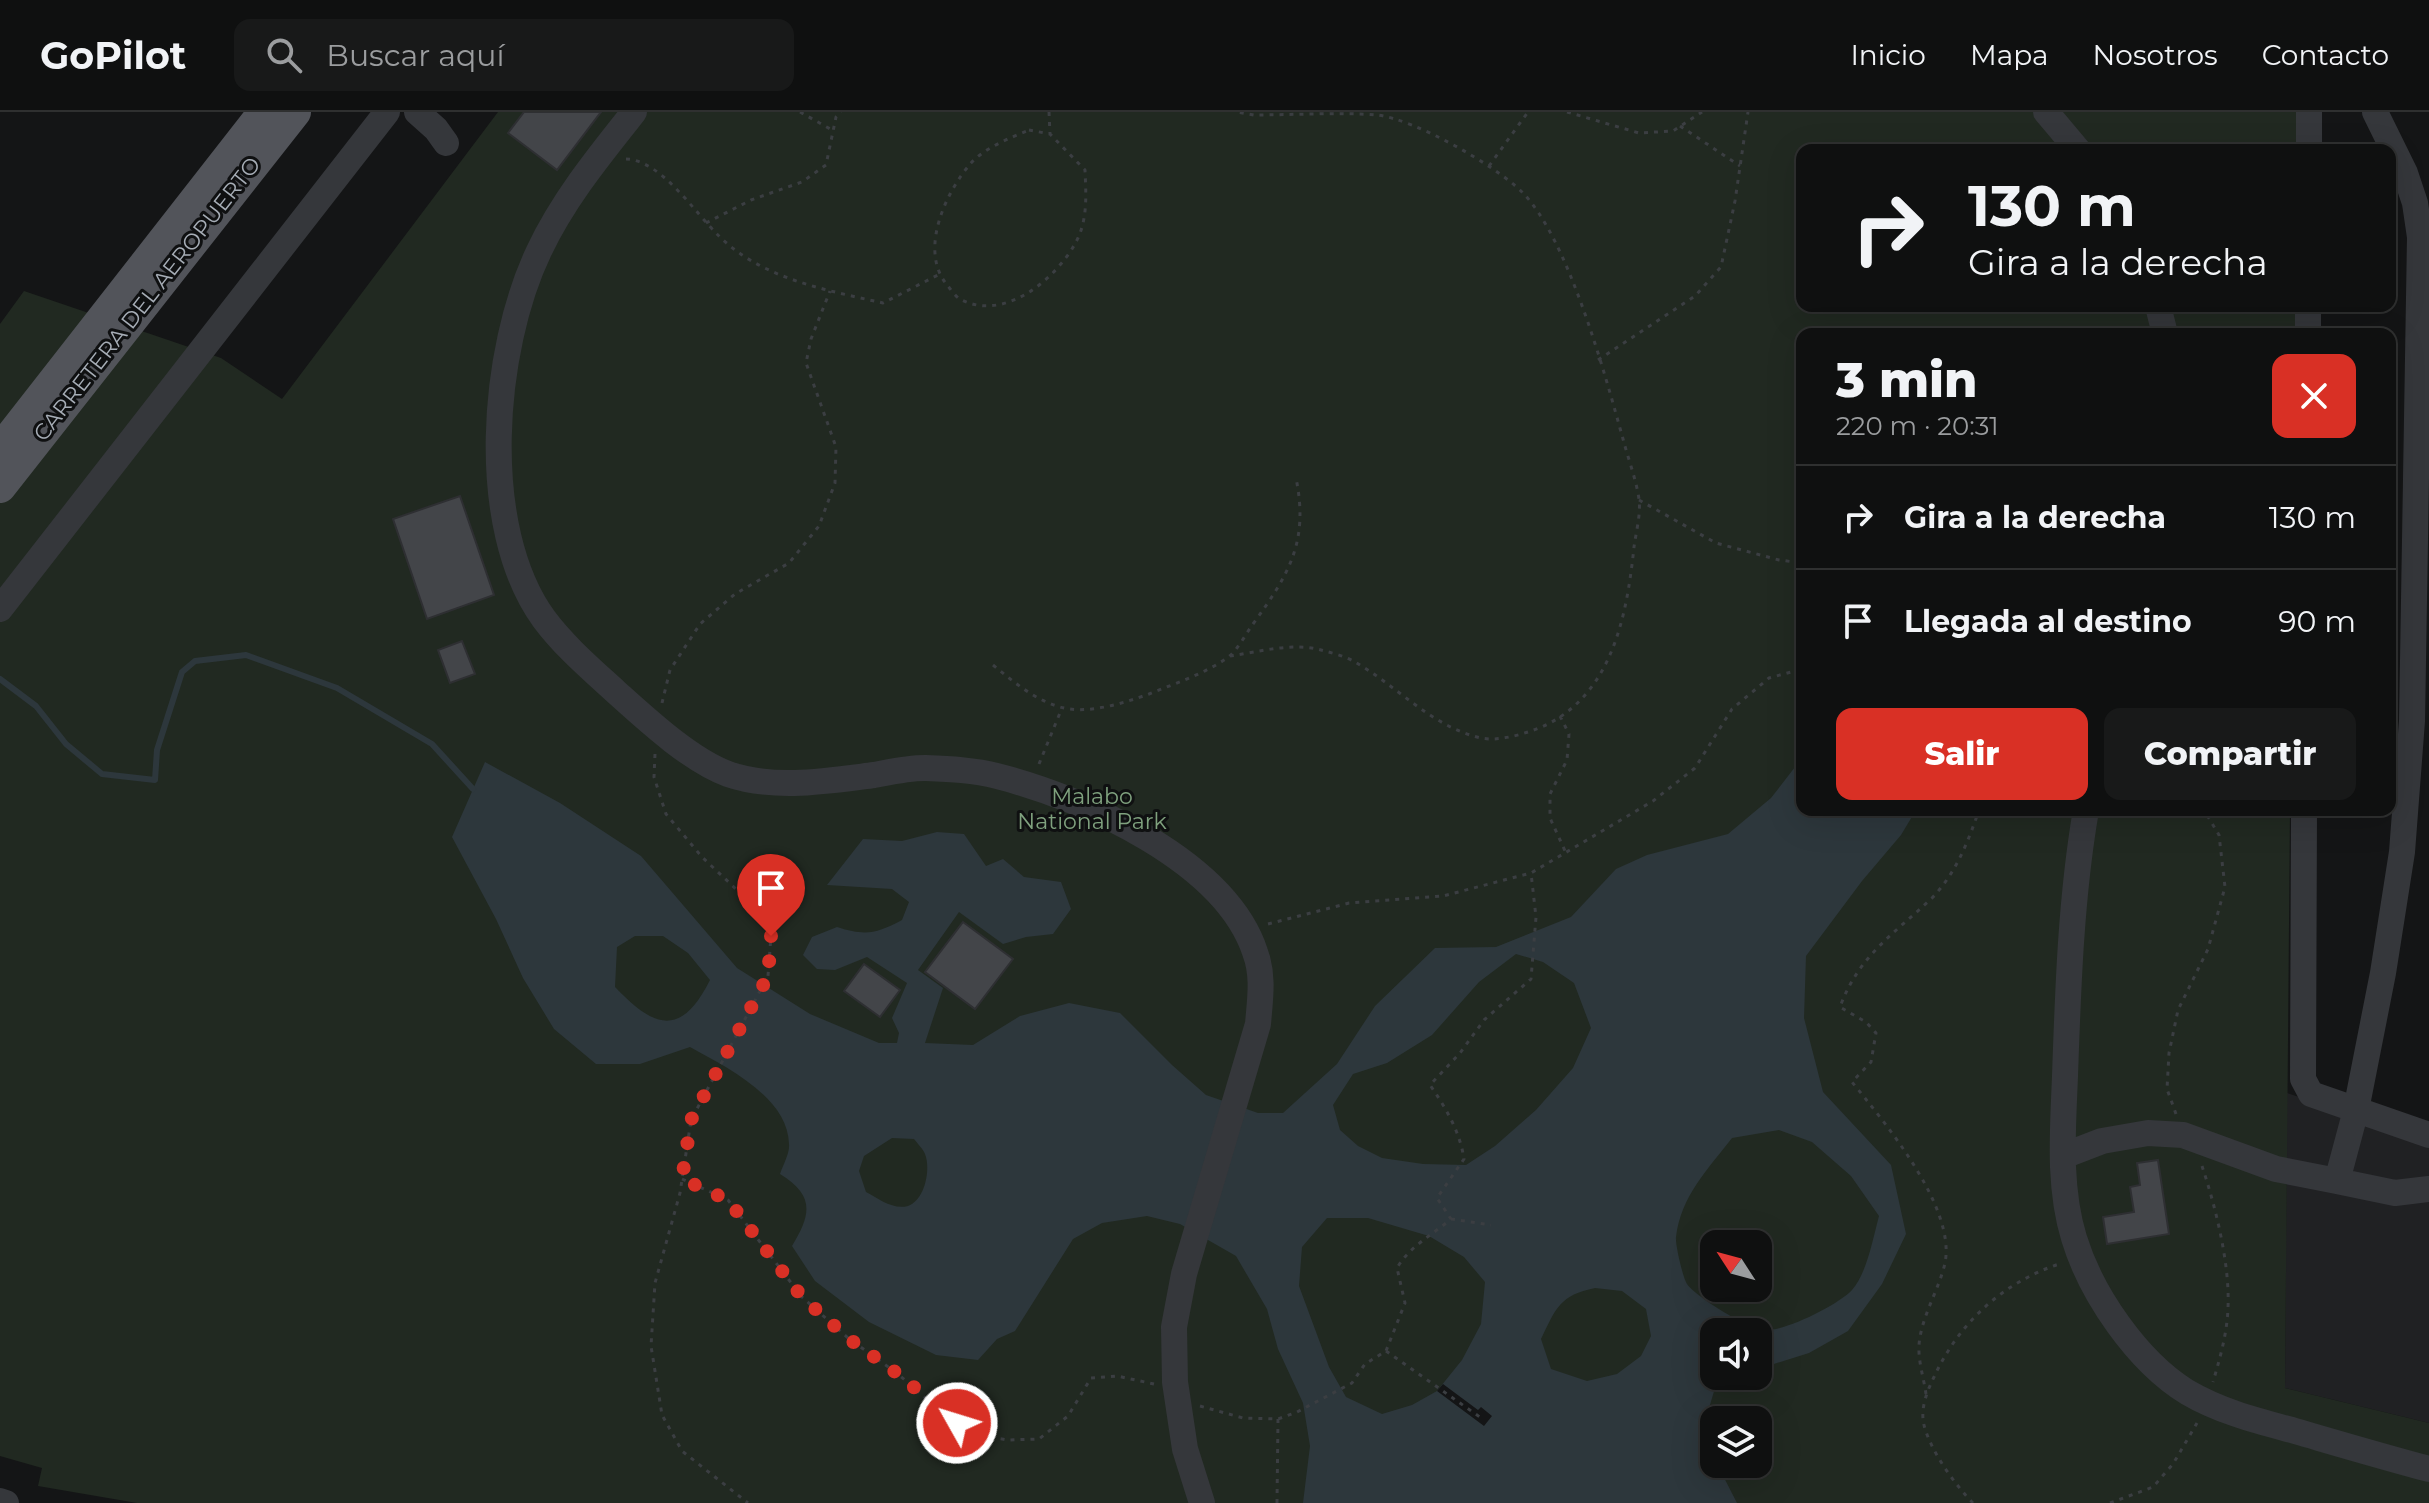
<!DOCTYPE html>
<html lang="es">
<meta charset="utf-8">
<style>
:root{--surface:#0f1010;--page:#181919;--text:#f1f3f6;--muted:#9b9d9f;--line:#2f3030;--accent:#d93025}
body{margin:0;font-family:Montserrat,sans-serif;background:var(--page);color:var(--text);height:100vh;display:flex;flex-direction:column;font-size:30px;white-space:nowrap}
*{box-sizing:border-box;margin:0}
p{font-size:26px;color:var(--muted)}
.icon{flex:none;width:44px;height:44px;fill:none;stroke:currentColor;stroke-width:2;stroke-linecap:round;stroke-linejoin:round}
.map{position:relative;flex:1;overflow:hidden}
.drawer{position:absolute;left:1796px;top:216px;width:600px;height:488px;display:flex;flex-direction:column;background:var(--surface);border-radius:16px;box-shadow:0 8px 32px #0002,0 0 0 2px var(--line)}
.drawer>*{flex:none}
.hud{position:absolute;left:1796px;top:32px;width:600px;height:168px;border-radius:16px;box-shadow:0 8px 32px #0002,0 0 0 2px var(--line);background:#0f1010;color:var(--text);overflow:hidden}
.needle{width:52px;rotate:306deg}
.controls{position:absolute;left:1700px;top:1118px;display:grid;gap:16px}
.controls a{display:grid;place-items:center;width:72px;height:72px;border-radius:16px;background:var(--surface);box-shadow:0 8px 32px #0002,0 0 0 2px var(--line);font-size:40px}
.pin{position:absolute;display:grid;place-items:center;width:68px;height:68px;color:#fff;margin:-82px -34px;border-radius:50% 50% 50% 0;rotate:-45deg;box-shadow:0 0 8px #0007}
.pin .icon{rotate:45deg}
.me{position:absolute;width:88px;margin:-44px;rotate:309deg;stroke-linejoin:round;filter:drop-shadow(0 0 6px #0008)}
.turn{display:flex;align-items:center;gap:28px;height:168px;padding:0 40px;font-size:36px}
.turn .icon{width:104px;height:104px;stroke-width:2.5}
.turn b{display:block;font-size:56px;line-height:68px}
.round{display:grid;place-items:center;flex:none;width:84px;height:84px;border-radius:16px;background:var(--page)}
.overview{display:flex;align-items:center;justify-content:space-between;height:136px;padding:0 40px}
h1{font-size:48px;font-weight:800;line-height:60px}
.button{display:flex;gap:16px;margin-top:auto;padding:16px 40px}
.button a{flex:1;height:92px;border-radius:16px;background:var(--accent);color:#fff;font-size:32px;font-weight:800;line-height:92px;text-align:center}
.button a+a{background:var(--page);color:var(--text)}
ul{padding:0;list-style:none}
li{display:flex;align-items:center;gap:24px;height:104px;padding:0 40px;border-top:2px solid var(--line)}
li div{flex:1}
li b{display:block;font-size:30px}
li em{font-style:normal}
header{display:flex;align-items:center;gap:48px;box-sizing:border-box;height:112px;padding:0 40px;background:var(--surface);border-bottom:2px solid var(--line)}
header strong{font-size:38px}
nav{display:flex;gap:44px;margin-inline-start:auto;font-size:28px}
.search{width:560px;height:72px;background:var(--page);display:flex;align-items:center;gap:20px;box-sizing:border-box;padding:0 28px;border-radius:16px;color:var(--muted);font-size:30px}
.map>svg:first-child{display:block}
.built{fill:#202123}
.green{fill:#212921;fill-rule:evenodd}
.water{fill:#2d373c;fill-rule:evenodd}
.pier{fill:#141516}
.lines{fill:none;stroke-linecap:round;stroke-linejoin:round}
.stream{stroke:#2d373c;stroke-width:6}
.building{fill:#434549;stroke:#2e2f32;stroke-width:2}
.path{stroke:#3b3e42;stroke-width:3;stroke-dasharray:4 6;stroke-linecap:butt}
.minor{stroke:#35373b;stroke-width:26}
.major{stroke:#52545a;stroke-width:32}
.route{stroke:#d93025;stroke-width:14;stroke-dasharray:0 25.2}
.labels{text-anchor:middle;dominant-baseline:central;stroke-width:6;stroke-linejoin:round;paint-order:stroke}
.street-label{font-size:22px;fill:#a6adb6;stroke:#0f1011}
.park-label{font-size:22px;fill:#7fa17e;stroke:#0f1011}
</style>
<header>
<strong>GoPilot</strong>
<div class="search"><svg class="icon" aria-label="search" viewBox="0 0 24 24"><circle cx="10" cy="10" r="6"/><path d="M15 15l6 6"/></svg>Buscar aquí</div>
<nav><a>Inicio</a><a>Mapa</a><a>Nosotros</a><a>Contacto</a></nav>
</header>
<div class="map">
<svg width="2429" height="1391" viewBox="0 0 2429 1391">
<rect width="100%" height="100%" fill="#141516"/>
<!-- built -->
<path class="built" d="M2287 981 2429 1029V1311L2285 1276Z"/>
<!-- green -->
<path class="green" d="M498 0H2298V38H1802V194H2296V222H1802V698H2290L2285 1276 2429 1311V1391H137L38 1374 42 1356 0 1344V212L24 179 221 246 282 287ZM1714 1132H1758V1176H1714ZM1714 1220H1758V1264H1714ZM1714 1308H1758V1352H1714Z"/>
<!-- water -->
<path class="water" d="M1802 646V698H1916L1901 723 1862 769 1806 844 1804 906 1823 980 1891 1053 1906 1122 1882 1172 1848 1219 1809 1241 1758 1257V1220H1714V1264H1742L1715 1276 1701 1323 1714 1352H1717L1737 1391H1303L1310 1334 1303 1291 1278 1237 1267 1197 1236 1144 1180 1112 1147 1104 1102 1111 1073 1127 1015 1219 997 1227 978 1248 936 1243 869 1210 815 1169 792 1134C812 1101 814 1083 780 1062 783 1053 790 1041 789 1032 788 985 726 955 690 935L640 952H596L554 917 523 866 496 807 452 725 485 650 560 691 641 744 737 856 810 902 879 931H897L899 921 892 906 907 871 867 845 835 858 817 857 803 843 812 825 837 815C865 824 876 822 902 808L909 790 892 777 827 773 863 727 902 729 937 720 964 722 986 754 1003 747 1024 765 1061 770 1071 797 1053 822 1026 825 1003 832 959 800 918 858 943 876 925 931 973 933 1020 904 1069 891 1120 901 1172 953 1206 983 1258 1001H1283L1337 952 1375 894 1435 836 1496 835 1571 805 1616 757 1647 743 1728 722 1771 686ZM635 824H663L688 841 710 868C681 926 654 916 615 875L617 835ZM1516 842 1543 850 1574 871 1591 916 1573 956 1536 998 1495 1034 1466 1053 1423 1052 1382 1046 1358 1034 1340 1018 1333 993 1353 962 1387 951 1432 923 1479 870ZM1779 1018 1812 1030 1851 1064 1879 1104C1873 1126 1867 1161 1852 1178 1838 1193 1784 1220 1764 1218 1748 1217 1696 1185 1687 1172 1683 1166 1675 1132 1676 1125 1681 1084 1708 1057 1732 1026ZM892 1026 914 1027C917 1031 923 1037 925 1042 931 1057 925 1088 908 1094 893 1098 879 1087 866 1080L859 1059 864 1044ZM1327 1106H1368L1429 1124 1464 1145 1485 1170 1481 1212 1462 1248 1437 1279 1412 1293 1382 1302 1346 1285 1329 1255 1299 1174 1302 1135ZM1595 1176 1622 1179 1646 1197 1651 1224 1641 1244 1617 1262 1587 1269 1551 1257 1541 1227C1556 1196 1560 1183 1595 1176Z"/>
<!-- pier -->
<path class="pier" d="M1443 1272 1478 1298 1481 1295 1492 1304 1484 1314 1437 1279Z"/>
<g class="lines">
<!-- stream -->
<path class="stream" d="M0 567 36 594 66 632 102 662 155 668 157 638 182 560 195 549 246 543 337 576 432 632 473 677"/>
</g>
<!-- building -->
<path class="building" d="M524 0H601L557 58 508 21Z
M460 384 494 483 427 507 393 407Z
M462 529 475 562 450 571 438 538Z
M963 810 1013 847 975 897 925 860Z
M864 852 900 878 880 905 844 879Z
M2158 1048 2169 1122 2107 1132 2103 1105 2134 1100 2130 1075 2140 1073 2137 1051Z"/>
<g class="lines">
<!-- path -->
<path class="path" d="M800 0 832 18
M1049 0 1050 22
M1567 0 1639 21 1673 19 1702 0
M1680 14 1740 54
M1029 18 1050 22 1085 58C1086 82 1088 108 1076 130 1056 167 1004 211 960 187 956 185 951 178 948 174 918 140 945 81 971 51 986 35 1010 26 1029 18Z
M626 47C661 48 695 101 719 124 762 167 826 178 883 191L938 163
M1489 54 1528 0
M706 111 751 88 802 70 826 53 836 5 841 0
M1598 248 1695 184 1721 155 1735 89 1748 0
M1639 388 1716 431 1779 448 1802 451
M1230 544C1258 540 1293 530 1321 538 1332 541 1345 544 1355 550 1397 574 1432 615 1481 626 1500 630 1528 621 1546 613 1613 580 1627 502 1634 435 1636 420 1641 402 1639 387 1636 367 1628 346 1623 327 1605 262 1568 126 1522 80 1495 53 1414 7 1377 3 1340 0 1292 3 1254 3L1237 0
M993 553C1014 570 1033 587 1060 595 1087 603 1124 591 1149 582 1176 571 1204 562 1227 546 1238 538 1245 523 1253 512 1289 462 1309 430 1296 366
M662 591 670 558 700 512 735 482 789 451 819 414 835 371 836 335 806 251 811 227 830 179
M1560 604 1569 622 1567 648 1550 682V706L1566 741
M655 642 654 665 666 702 702 745 755 795 771 824 768 864 691 1008 680 1081 655 1171 651 1234 662 1303 682 1339 748 1391
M1039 652 1062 596
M1268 812 1349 791 1443 784 1531 761 1653 689 1695 656 1732 597 1769 566 1802 557
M2176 1002 2167 977 2169 941 2178 898 2208 837 2225 775 2219 723 2204 698
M2202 1054C2216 1096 2230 1153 2228 1196 2227 1222 2220 1246 2213 1270
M682 1067 728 1088 802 1185 848 1226 898 1262 941 1300 973 1322 1008 1328 1039 1327 1068 1304 1091 1266 1117 1264 1154 1272
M1451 1107 1491 1113
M1386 1239 1484 1308
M1926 1282C1924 1267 1918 1249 1919 1233 1921 1205 1939 1178 1945 1151 1956 1095 1885 1011 1852 970L1871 950 1876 921 1866 910 1840 895C1859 843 1894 822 1932 786 1956 761 1968 730 1979 698
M1200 1294 1243 1306 1278 1307 1297 1300 1352 1271 1365 1252 1386 1239 1405 1191 1397 1156C1409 1135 1432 1123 1451 1107L1437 1086 1464 1047C1460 1020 1446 996 1430 973L1460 941 1484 908 1531 867 1536 805 1531 761
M1277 1391 1278 1307
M1973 1391C1955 1373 1930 1338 1924 1313 1920 1297 1927 1279 1934 1265 1959 1211 2002 1171 2059 1152
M2110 1391 2153 1375 2173 1352 2197 1311"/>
<!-- minor -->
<path class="minor" d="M417 0 436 17 446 31
M634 0C599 44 563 88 539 139 492 237 477 415 544 507 564 534 591 557 616 580 646 607 690 648 728 662 774 678 827 669 874 663 890 660 908 656 925 656 949 657 974 658 997 664 1084 686 1225 749 1255 840 1264 864 1260 887 1258 912L1184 1162 1174 1215 1175 1270 1185 1337 1202 1391
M2046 0 2078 38
M2309 38V0
M2158 194 2165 222
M2308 222V194
M0 497 387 0
M2086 698C2071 785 2068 876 2065 964 2063 1017 2058 1074 2074 1126 2091 1182 2137 1249 2187 1280 2221 1300 2258 1309 2295 1319 2340 1332 2384 1345 2429 1357
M2304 698 2303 967 2311 982 2429 1023
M2063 1044 2102 1029 2148 1021 2183 1023 2276 1057 2337 1069 2356 998 2383 861 2402 740 2412 609 2420 125 2415 91 2405 61 2375 0
M2337 1069 2395 1081 2429 1077
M0 1389 6 1391"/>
<!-- major -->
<path class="major" d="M0 338 264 0
M0 375 295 0"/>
</g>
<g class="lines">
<!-- route -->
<path class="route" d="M771 824 768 864 691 1008 682 1067 728 1088 802 1185 848 1226 898 1262 957 1311"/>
</g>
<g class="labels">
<!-- street labels -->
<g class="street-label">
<text transform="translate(147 187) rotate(-52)">CARRETERA DEL AEROPUERTO</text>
</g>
<!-- park labels -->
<g class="park-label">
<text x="1092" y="684">Malabo<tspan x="1092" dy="25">National Park</tspan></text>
</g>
</g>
</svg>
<div class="controls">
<a><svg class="needle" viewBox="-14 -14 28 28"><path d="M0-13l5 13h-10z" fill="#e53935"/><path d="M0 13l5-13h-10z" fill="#9b9d9f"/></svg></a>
<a><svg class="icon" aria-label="sound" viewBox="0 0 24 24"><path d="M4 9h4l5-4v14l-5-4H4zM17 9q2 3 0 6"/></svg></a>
<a><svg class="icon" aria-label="layers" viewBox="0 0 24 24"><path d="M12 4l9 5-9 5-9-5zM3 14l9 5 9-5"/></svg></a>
</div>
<div class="pin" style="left:771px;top:824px;background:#d93025"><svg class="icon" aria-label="arrive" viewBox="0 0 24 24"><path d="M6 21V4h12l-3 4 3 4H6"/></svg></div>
<svg class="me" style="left:957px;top:1311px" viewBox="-20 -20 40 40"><circle r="17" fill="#d93025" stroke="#fff" stroke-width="3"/><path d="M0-11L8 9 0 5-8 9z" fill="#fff"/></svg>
<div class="hud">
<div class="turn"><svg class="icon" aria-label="right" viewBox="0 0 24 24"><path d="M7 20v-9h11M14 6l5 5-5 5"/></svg><div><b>130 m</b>Gira a la derecha</div></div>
</div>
<section class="drawer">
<div class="overview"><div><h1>3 min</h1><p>220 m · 20:31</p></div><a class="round" style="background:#d93025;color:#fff"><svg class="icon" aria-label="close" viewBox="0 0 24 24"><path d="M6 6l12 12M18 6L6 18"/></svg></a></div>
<ul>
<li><svg class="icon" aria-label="right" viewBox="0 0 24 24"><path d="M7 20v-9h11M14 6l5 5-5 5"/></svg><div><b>Gira a la derecha</b></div><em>130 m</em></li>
<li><svg class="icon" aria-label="arrive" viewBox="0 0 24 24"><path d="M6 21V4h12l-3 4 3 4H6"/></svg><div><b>Llegada al destino</b></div><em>90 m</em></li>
</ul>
<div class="button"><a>Salir</a><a>Compartir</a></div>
</section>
</div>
